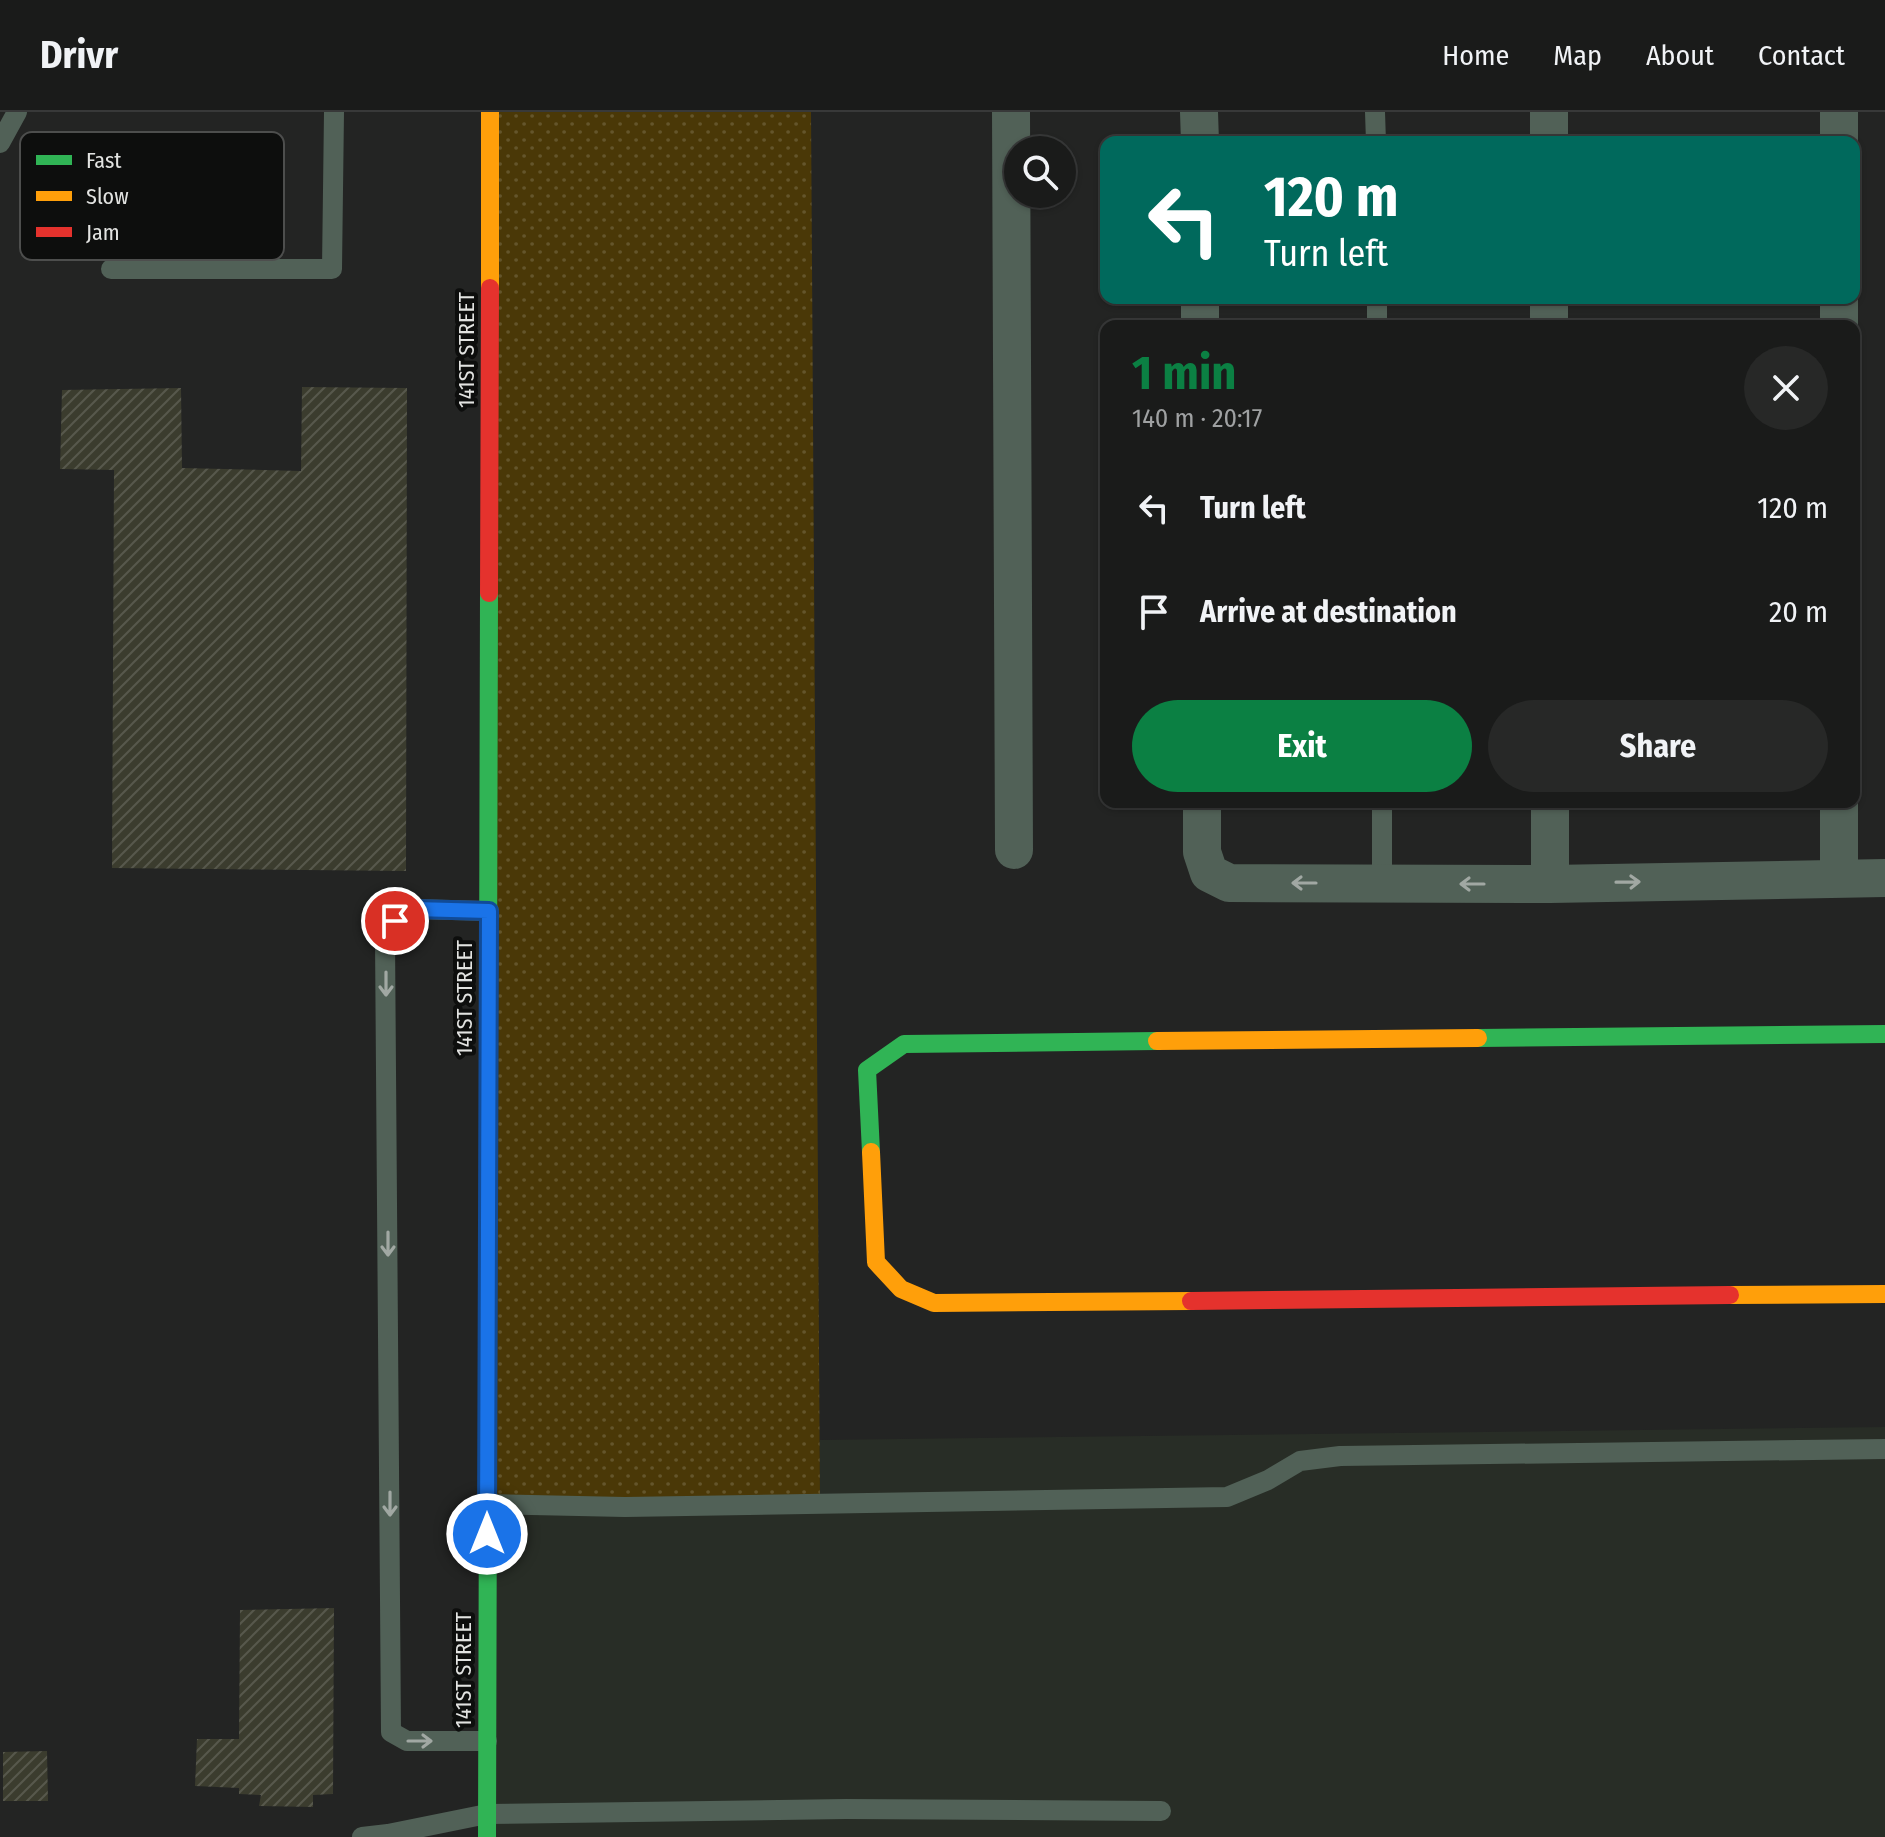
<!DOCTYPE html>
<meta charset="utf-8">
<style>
:root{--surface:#1a1b1a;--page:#272827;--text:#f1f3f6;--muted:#9fa1a2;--line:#383939;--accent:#0b8043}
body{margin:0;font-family:"Fira Sans Condensed",sans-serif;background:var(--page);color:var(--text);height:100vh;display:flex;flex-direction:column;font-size:30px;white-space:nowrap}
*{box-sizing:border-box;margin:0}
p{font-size:26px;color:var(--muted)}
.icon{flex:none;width:44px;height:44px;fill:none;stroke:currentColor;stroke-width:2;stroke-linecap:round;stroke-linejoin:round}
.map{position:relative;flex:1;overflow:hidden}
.sheet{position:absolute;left:1100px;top:208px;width:760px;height:488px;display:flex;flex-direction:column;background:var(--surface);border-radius:16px;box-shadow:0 2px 6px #0004,0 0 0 2px var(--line)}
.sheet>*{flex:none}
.guide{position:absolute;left:1100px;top:24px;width:760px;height:168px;border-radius:16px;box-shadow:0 2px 6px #0004,0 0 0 2px var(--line);background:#00695c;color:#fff;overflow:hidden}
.buttons{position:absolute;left:1004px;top:24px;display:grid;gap:16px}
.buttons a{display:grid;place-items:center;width:72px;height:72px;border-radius:50%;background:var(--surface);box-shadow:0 2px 6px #0004,0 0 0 2px var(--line);font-size:40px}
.pin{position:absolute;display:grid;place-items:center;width:68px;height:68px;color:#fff;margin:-34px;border:4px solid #fff;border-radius:50%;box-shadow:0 2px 8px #0007}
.me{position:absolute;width:88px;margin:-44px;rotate:0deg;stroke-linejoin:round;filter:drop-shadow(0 0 6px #0008)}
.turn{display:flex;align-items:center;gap:28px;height:168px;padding:0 32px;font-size:36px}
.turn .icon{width:104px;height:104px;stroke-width:2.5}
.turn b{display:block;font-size:56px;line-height:68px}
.round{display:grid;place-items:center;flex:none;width:84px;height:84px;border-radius:42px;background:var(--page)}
.summary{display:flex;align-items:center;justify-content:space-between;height:136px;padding:0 32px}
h1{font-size:48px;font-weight:700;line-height:60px;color:var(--accent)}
.action{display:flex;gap:16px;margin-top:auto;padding:16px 32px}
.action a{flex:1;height:92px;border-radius:48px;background:var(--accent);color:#fff;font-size:32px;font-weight:700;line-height:92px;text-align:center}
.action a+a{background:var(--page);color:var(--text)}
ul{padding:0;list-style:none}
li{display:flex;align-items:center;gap:24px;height:104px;padding:0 32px}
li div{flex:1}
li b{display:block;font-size:30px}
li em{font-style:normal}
header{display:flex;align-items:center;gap:48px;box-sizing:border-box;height:112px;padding:0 40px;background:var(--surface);border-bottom:2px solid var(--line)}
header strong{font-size:38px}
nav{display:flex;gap:44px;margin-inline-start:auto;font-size:28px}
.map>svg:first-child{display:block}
.built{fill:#282d26}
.grass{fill:url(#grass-dots)}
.building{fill:url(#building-hatch)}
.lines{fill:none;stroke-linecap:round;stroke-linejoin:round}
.lane{stroke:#516157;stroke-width:20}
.street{stroke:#516157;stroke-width:38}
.fast{stroke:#30b455;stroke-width:18}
.slow{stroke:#ff9f0a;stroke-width:18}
.jam{stroke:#e5322d;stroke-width:18}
.oneway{stroke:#a1a8a3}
.route-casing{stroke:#114b97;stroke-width:20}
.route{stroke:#1a73e8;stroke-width:14}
.labels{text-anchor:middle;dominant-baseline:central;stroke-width:8;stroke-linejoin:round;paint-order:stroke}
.street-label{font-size:22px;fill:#e2e3e1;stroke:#0d0e0d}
.key{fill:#0d0e0d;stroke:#4d4e4d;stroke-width:2}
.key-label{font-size:22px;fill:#e2e3e1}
</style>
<header>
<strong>Drivr</strong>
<nav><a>Home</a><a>Map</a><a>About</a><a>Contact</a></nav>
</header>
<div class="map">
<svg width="1885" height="1725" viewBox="0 0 1885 1725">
<defs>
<pattern id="grass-dots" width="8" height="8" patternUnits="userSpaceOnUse" patternTransform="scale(2)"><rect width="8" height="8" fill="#4a3807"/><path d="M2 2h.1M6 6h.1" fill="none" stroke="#64552b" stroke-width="1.8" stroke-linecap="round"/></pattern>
<pattern id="building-hatch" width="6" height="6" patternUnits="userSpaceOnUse" patternTransform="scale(2)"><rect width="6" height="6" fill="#3b3c2e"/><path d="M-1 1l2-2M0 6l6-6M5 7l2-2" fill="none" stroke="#57584c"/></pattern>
</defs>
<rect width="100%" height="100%" fill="#232423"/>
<!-- built -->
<path class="built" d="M1885 1315V1725H488V1392H820V1328Z"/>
<!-- grass -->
<path class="grass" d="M490 0H811L820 1392H488Z"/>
<!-- building -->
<path class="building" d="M302 275 407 276 406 759 112 756 114 358 60 357 62 278 181 276 182 356 301 359Z
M334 1496 333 1682 313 1683V1695L259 1694 261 1683 239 1682V1676L195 1674 197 1627H239L240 1498Z
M47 1639 48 1689H3V1640Z"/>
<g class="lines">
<!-- lane -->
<path class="lane" d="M1375 0 1376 30
M0 31 17 0
M111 157H332L334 0
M1377 186V214
M1382 690V772
M488 1392 625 1395 1227 1385 1268 1368 1300 1349 1340 1344 1885 1337
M487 1629H407L391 1620 385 827 395 809 414 797 489 799
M362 1725 388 1722 487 1702 846 1697 1161 1699"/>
<!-- street -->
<path class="street" d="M1011 0 1014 738
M1199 0 1200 30
M1549 0V30
M1839 0V30
M1200 186V214
M1549 186V214
M1839 186V214
M1202 690V740L1209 761 1229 771 1550 772 1885 766
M1550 690V772
M1839 690V767"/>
<!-- fast -->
<path class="fast" d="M488 879 489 481
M1478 926 1885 922
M871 1040 867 958 904 932 1157 929
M487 1725 488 1350"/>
<!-- slow -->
<path class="slow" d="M490 176V0
M1157 929 1478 926
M871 1040 876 1150 901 1177 934 1191 1191 1189
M1730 1183 1885 1182
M488 1350V879"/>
<!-- jam -->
<path class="jam" d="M489 481 490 176
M1191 1189 1730 1183"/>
</g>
<!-- one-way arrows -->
<defs><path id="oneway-shaft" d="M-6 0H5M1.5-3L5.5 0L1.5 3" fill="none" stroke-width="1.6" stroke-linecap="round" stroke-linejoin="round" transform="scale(2)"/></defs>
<g class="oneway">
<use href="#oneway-shaft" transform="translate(1628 770) rotate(-1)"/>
<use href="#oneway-shaft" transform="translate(1304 771) rotate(-180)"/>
<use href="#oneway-shaft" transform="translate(1472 772) rotate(-180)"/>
<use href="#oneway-shaft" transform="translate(386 872) rotate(90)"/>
<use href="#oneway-shaft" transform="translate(388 1132) rotate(90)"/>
<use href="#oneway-shaft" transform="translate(390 1392) rotate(90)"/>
<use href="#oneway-shaft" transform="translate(420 1629)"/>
</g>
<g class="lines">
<defs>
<path id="route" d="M395 809 414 797 489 799 487 1422"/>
</defs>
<!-- route casing -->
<use href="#route" class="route-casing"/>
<!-- route -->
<use href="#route" class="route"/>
</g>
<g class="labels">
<!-- street labels -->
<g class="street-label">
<text transform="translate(466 238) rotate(-90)">141ST STREET</text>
<text transform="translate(464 886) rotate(-90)">141ST STREET</text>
<text transform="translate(463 1558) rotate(-90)">141ST STREET</text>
</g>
</g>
<!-- legend -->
<rect x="20" y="20" width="264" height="128" rx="12" class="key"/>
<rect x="36" y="43" width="36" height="10" fill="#30b455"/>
<rect x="36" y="79" width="36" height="10" fill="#ff9f0a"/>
<rect x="36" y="115" width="36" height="10" fill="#e5322d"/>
<g class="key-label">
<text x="86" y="56">Fast</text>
<text x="86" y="92">Slow</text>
<text x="86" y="128">Jam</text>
</g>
</svg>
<div class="buttons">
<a><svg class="icon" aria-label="search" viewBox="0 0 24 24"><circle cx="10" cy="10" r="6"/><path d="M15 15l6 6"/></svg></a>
</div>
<div class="pin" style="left:395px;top:809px;background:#d93025"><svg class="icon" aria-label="arrive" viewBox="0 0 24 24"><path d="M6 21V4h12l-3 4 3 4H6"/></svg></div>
<svg class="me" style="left:487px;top:1422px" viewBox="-20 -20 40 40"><circle r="17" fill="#1a73e8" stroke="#fff" stroke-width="3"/><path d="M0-11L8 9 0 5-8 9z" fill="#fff"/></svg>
<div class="guide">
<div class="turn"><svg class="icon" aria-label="left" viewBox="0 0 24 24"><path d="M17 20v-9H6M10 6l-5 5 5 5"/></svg><div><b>120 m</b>Turn left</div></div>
</div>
<section class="sheet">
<div class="summary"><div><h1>1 min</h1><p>140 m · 20:17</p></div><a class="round"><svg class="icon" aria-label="close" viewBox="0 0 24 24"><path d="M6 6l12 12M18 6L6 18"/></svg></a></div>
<ul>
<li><svg class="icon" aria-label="left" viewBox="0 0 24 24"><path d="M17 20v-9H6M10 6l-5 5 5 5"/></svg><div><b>Turn left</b></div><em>120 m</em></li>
<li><svg class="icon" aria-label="arrive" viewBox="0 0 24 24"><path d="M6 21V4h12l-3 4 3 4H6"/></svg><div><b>Arrive at destination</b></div><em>20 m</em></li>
</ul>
<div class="action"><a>Exit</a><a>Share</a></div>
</section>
</div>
